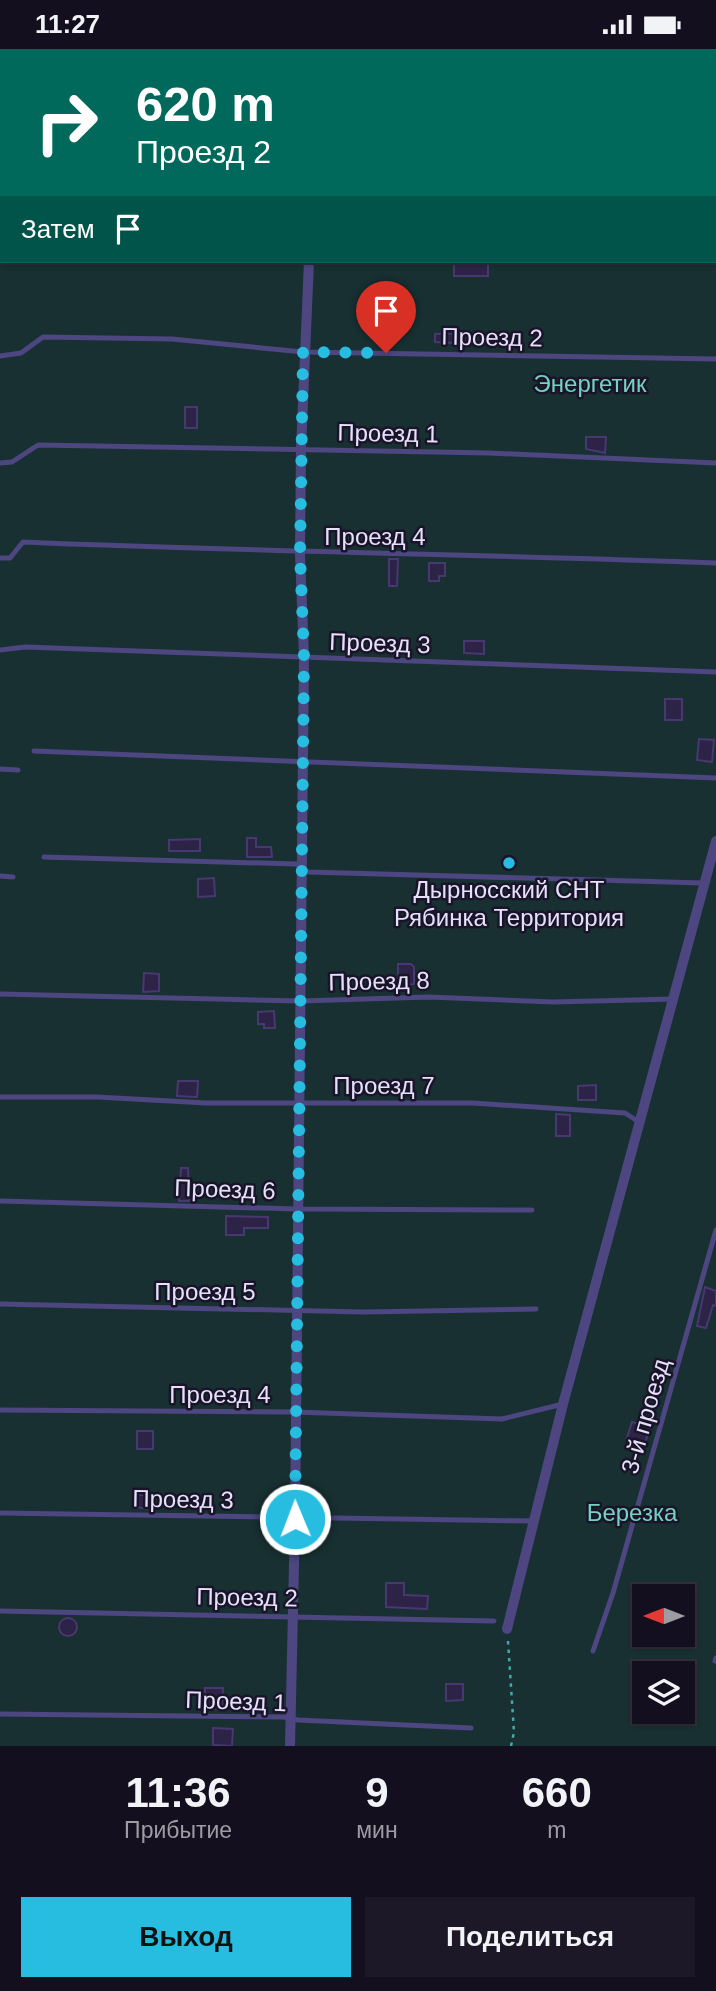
<!DOCTYPE html>
<html lang="ru">
<meta charset="utf-8">
<style>
:root{--surface:#140f1e;--page:#1d1827;--text:#f1f3f6;--muted:#9d9ca4;--line:#332f3c;--accent:#26bde1}
body{margin:0;font-family:Arial,sans-serif;background:var(--page);color:var(--text);height:100vh;display:flex;flex-direction:column;font-size:26px;white-space:nowrap}
*{box-sizing:border-box;margin:0}
p{font-size:23px;color:var(--muted)}
.icon{flex:none;width:38px;height:38px;fill:none;stroke:currentColor;stroke-width:2;stroke-linecap:round;stroke-linejoin:round}
.map{position:relative;height:1697px;overflow:hidden}
.panel{display:flex;flex-direction:column;background:var(--surface);flex:1}
.panel>*{flex:none}
.top-card{position:absolute;left:0px;top:0px;width:718px;height:214px;box-shadow:0 2px 5px #0004,0 0 0 2px var(--line);background:#00695c;color:#fff;overflow:hidden}
.needle{width:46px;rotate:270deg}
.tools{position:absolute;left:632px;top:1535px;display:grid;gap:14px}
.tools a{display:grid;place-items:center;width:63px;height:63px;border-radius:0px;background:var(--surface);box-shadow:0 2px 5px #0004,0 0 0 2px var(--line);font-size:35px}
.pin{position:absolute;display:grid;place-items:center;width:60px;height:60px;color:#fff;margin:-72px -30px;border-radius:50% 50% 50% 0;rotate:-45deg;box-shadow:0 0 7px #0007}
.pin .icon{rotate:45deg}
.me{position:absolute;width:77px;margin:-38px;rotate:359deg;stroke-linejoin:round;filter:drop-shadow(0 0 5px #0008)}
.turn{display:flex;align-items:center;gap:24px;height:147px;padding:0 21px;font-size:32px}
.turn .icon{width:91px;height:91px;stroke-width:2.5}
.turn b{display:block;font-size:49px;line-height:60px}
.then{display:flex;align-items:center;height:66px;padding:0 21px;background:#0003;gap:14px;font-size:26px}
.eta{display:flex;justify-content:space-evenly;align-items:center;height:119px;text-align:center}
.eta b{font-size:42px;font-weight:600;line-height:49px}
.button{display:flex;gap:14px;margin-top:auto;padding:14px 21px}
.button a{flex:1;height:80px;border-radius:0px;background:var(--accent);color:#111;font-size:28px;font-weight:600;line-height:80px;text-align:center}
.button a+a{background:var(--page);color:var(--text)}
.status{display:flex;justify-content:space-between;align-items:center;height:49px;padding:0 35px;background:var(--surface);direction:ltr}
.status svg{height:19px;fill:currentColor}
.map>svg:first-child{display:block}
.green{fill:#183032;fill-rule:evenodd}
.building{fill:#2d2347;stroke:#483870;stroke-width:2}
.lines{fill:none;stroke-linecap:round;stroke-linejoin:round}
.path{stroke:#42aaad;stroke-width:2.5;stroke-dasharray:3.5 5;stroke-linecap:butt}
.lane{stroke:#4d4681;stroke-width:5}
.street{stroke:#4d4681;stroke-width:10}
.route{stroke:#26bde1;stroke-width:12;stroke-dasharray:0 21.6}
.poi-dot{fill:#26bde1;stroke:#1a1428;stroke-width:2.5}
.labels{text-anchor:middle;dominant-baseline:central;stroke-width:5;stroke-linejoin:round;paint-order:stroke}
.street-label{font-size:24px;fill:#e5e0fb;stroke:#1a1428}
.park-label{font-size:24px;fill:#74d2c3;stroke:#1a1428}
.poi-label{font-size:24px;fill:#e5e0fb;stroke:#1a1428}
</style>
<div class="status"><b>11:27</b><svg viewBox="0 0 49 12"><path d="M0 12V9h3v3zM5 12V6h3v6zM10 12V3h3v9zM15 12V0h3v12zM26 1h20v11H26zM47 4h2v5h-2z"/></svg></div>
<div class="map">
<svg width="716" height="1697" viewBox="0 0 716 1697">
<rect width="100%" height="100%" fill="#1a1428"/>
<!-- green -->
<path class="green" d="M0 0H716V1697H0ZM2 2H716V212H2ZM644 1547H682V1586H644ZM644 1624H682V1662H644Z"/>
<!-- building -->
<path class="building" d="M454 212H488V227H454Z
M477 284V295L435 293V285Z
M185 358H197V379H185Z
M586 388H606L605 404 586 400Z
M389 510H398L397 537H389Z
M429 514H445V527H439V532H429Z
M464 592H484V605L464 604Z
M665 650H682V671H665Z
M699 690 714 691 712 713 697 711Z
M247 789H256V798H271L272 808H247Z
M200 790V802H169V791Z
M214 829 215 847 198 848V830Z
M398 915H411L414 918V935L398 936Z
M144 924 159 925V942L143 943Z
M274 962 275 979H264V975H258V963Z
M178 1032H198L197 1048 177 1047Z
M596 1036V1051H578V1037Z
M556 1065 570 1066V1087H556Z
M181 1119H188L189 1136 192 1137 189 1152H179Z
M226 1167 268 1168V1179H244V1186H226Z
M705 1238 716 1242V1257L713 1256 706 1279 697 1277Z
M632 1373 650 1378 645 1394 627 1389Z
M137 1382H153V1400H137Z
M135 1446H152L154 1461 136 1458Z
M386 1534H404V1546L428 1547 427 1560 386 1558Z
M59 1578a9 9 0 1 1 18 0a9 9 0 1 1-18 0Z
M446 1635H463V1651L446 1652Z
M205 1639H223L222 1660H205Z
M213 1679 233 1680 232 1697 213 1696Z"/>
<g class="lines">
<!-- path -->
<path class="path" d="M508 1592 514 1683 511 1697"/>
<!-- lane -->
<path class="lane" d="M0 96H2
M716 106V107
M0 203H2
M0 307 21 304 43 288 172 290 303 303 716 310
M0 414 12 413 38 396 489 404 716 414
M0 509H10L23 493C254 503 485 505 716 514
M0 601 25 598 716 623
M34 702 716 729
M0 720 18 721
M44 808 296 815 308 823 703 834
M0 827 13 828
M0 945 301 952 429 948 553 953 674 950
M0 1048H97L206 1054H473L625 1064 639 1073
M0 1152 297 1160 532 1161
M0 1255 363 1263 536 1260
M0 1361 294 1363 502 1370 563 1355
M0 1464 533 1472
M0 1562 494 1572
M593 1602 613 1544 716 1181
M715 1612 716 1609
M0 1665 284 1668 298 1671 471 1679"/>
<!-- street -->
<path class="street" d="M314 2V0
M507 1580 563 1355 716 792
M290 1697 295 1470 304 608 300 505 301 400 309 212"/>
</g>
<g class="lines">
<!-- route -->
<path class="route" d="M295 1470 304 608 300 505 303 303 386 304"/>
</g>
<!-- markers -->
<circle class="poi-dot" cx="509" cy="814" r="7"/>
<g class="labels">
<!-- street labels -->
<g class="street-label">
<text transform="translate(492 288) rotate(1)">Проезд 2</text>
<text transform="translate(388 384) rotate(1)">Проезд 1</text>
<text x="375" y="487">Проезд 4</text>
<text transform="translate(380 594) rotate(2)">Проезд 3</text>
<text transform="translate(379 932) rotate(-1)">Проезд 8</text>
<text x="384" y="1036">Проезд 7</text>
<text transform="translate(225 1140) rotate(2)">Проезд 6</text>
<text x="205" y="1242">Проезд 5</text>
<text x="220" y="1345">Проезд 4</text>
<text transform="translate(645 1367) rotate(-74)">3-й проезд</text>
<text transform="translate(183 1450) rotate(1)">Проезд 3</text>
<text transform="translate(247 1548) rotate(1)">Проезд 2</text>
<text transform="translate(236 1652) rotate(2)">Проезд 1</text>
</g>
<!-- park labels -->
<g class="park-label">
<text x="590" y="334">Энергетик</text>
<text x="632" y="1463">Березка</text>
</g>
<!-- poi labels -->
<g class="poi-label">
<text x="509" y="840">Дырносский СНТ<tspan x="509" dy="28">Рябинка Территория</tspan></text>
</g>
</g>
</svg>
<div class="tools">
<a><svg class="needle" viewBox="-14 -14 28 28"><path d="M0-13l5 13h-10z" fill="#e53935"/><path d="M0 13l5-13h-10z" fill="#9d9ca4"/></svg></a>
<a><svg class="icon" aria-label="layers" viewBox="0 0 24 24"><path d="M12 4l9 5-9 5-9-5zM3 14l9 5 9-5"/></svg></a>
</div>
<div class="pin" style="left:386px;top:304px;background:#d93025"><svg class="icon" aria-label="arrive" viewBox="0 0 24 24"><path d="M6 21V4h12l-3 4 3 4H6"/></svg></div>
<svg class="me" style="left:295px;top:1470px" viewBox="-20 -20 40 40"><circle r="17" fill="#26bde1" stroke="#fff" stroke-width="3"/><path d="M0-11L8 9 0 5-8 9z" fill="#fff"/></svg>
<div class="top-card">
<div class="turn"><svg class="icon" aria-label="right" viewBox="0 0 24 24"><path d="M7 20v-9h11M14 6l5 5-5 5"/></svg><div><b>620 m</b>Проезд 2</div></div>
<div class="then">Затем<svg class="icon" aria-label="arrive" viewBox="0 0 24 24"><path d="M6 21V4h12l-3 4 3 4H6"/></svg></div>
</div>
</div>
<section class="panel">
<div class="eta">
<div><b>11:36</b><p>Прибытие</p></div>
<div><b>9</b><p>мин</p></div>
<div><b>660</b><p>m</p></div>
</div>
<div class="button"><a>Выход</a><a>Поделиться</a></div>
</section>
